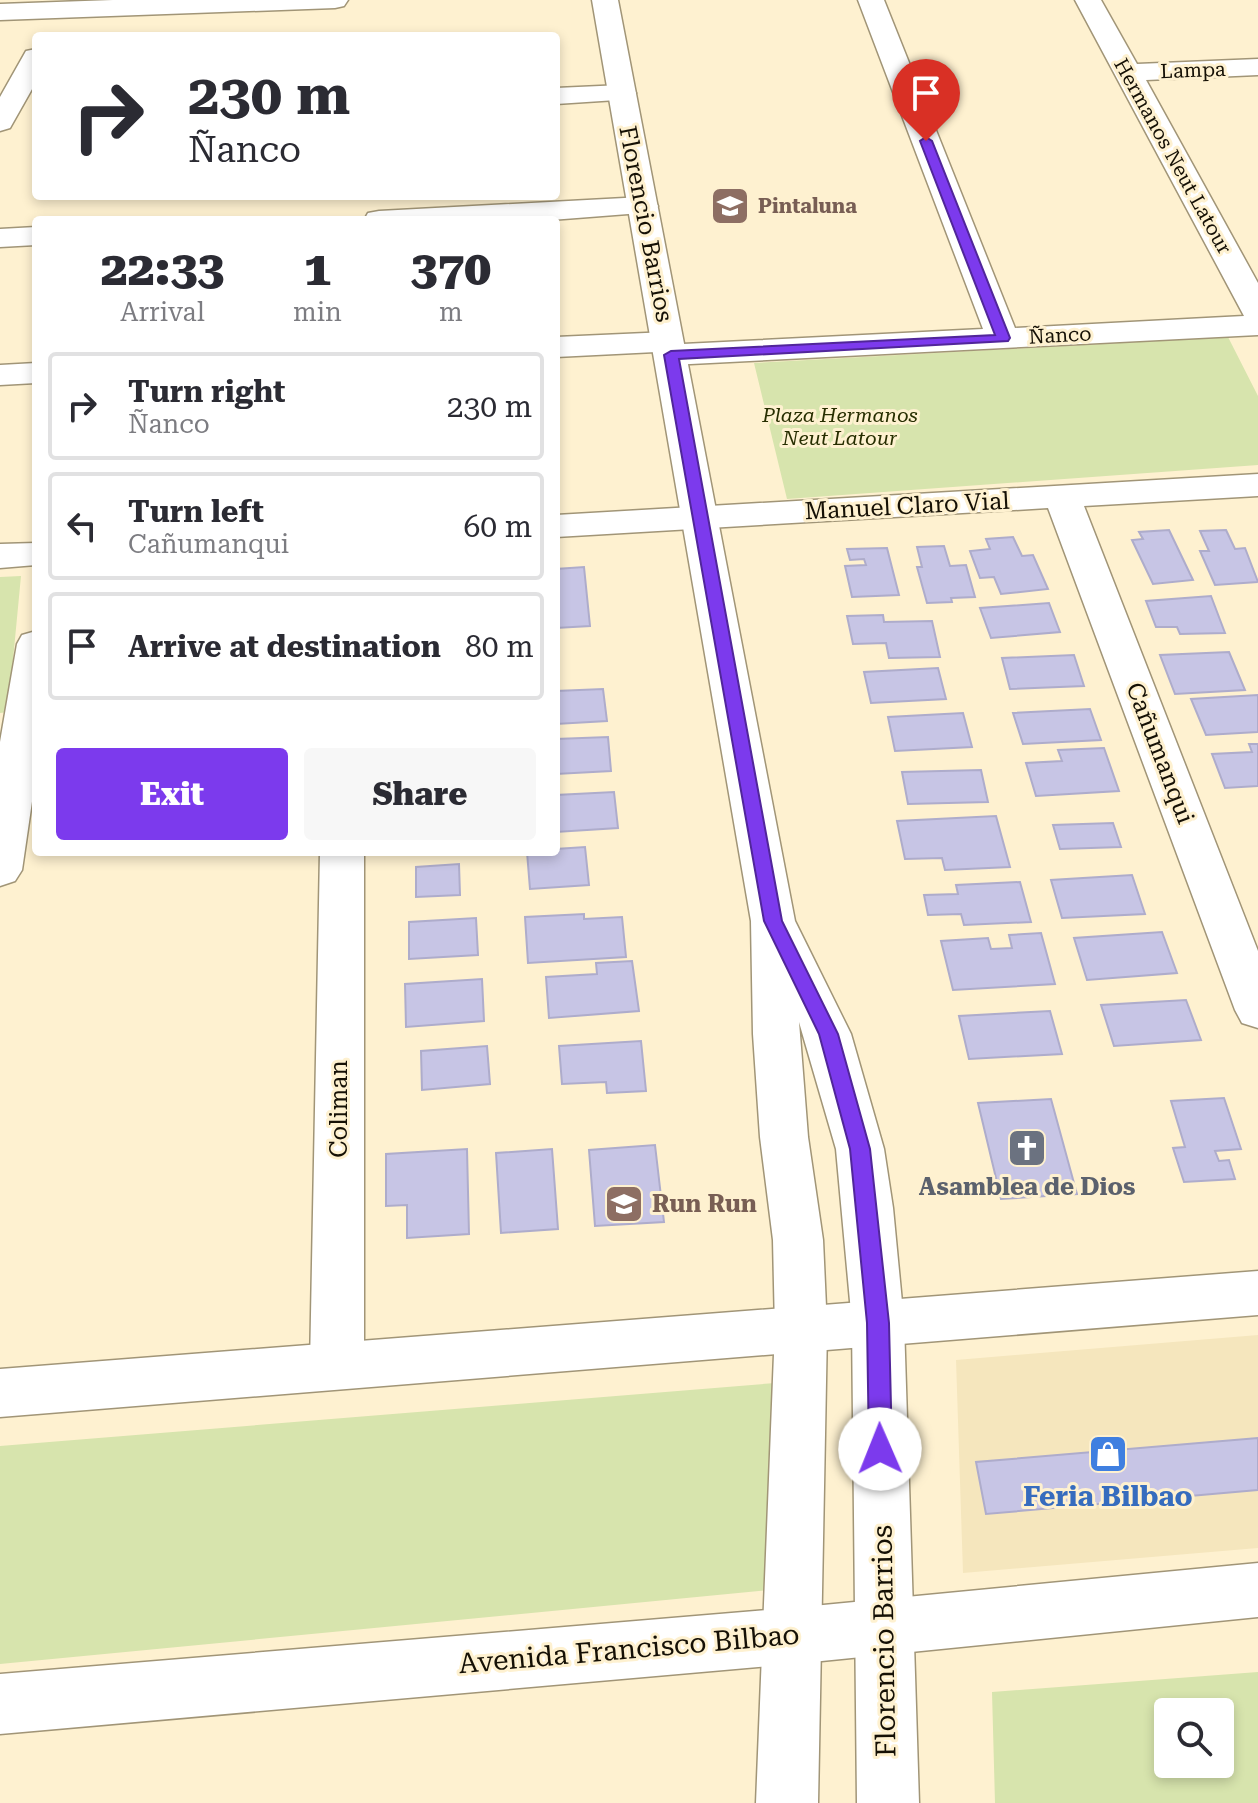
<!DOCTYPE html>
<meta charset="utf-8">
<style>
:root{--surface:#fff;--page:#f7f7f7;--text:#2b2b33;--muted:#7c7c81;--line:#e1e1e2;--accent:#7c3aed}
body{margin:0;font-family:"Roboto Serif",serif;background:var(--page);color:var(--text);height:100vh;display:flex;flex-direction:column;font-size:30px;white-space:nowrap}
*{box-sizing:border-box;margin:0}
p{font-size:26px;color:var(--muted)}
.icon{flex:none;width:44px;height:44px;fill:none;stroke:currentColor;stroke-width:2;stroke-linecap:round;stroke-linejoin:round}
.map{position:relative;flex:1;overflow:hidden}
.details{position:absolute;left:32px;top:216px;width:528px;height:640px;display:flex;flex-direction:column;background:var(--surface);border-radius:8px;box-shadow:0 4px 12px #0003}
.details>*{flex:none}
.banner{position:absolute;left:32px;top:32px;width:528px;height:168px;border-radius:8px;box-shadow:0 4px 12px #0003;background:#fff;color:var(--text);overflow:hidden}
.fabs{position:absolute;left:1154px;top:1698px;display:grid;gap:16px}
.fabs a{display:grid;place-items:center;width:80px;height:80px;border-radius:8px;background:var(--surface);box-shadow:0 4px 12px #0003;font-size:40px}
.pin{position:absolute;display:grid;place-items:center;width:68px;height:68px;color:#fff;margin:-82px -34px;border-radius:50% 50% 50% 0;rotate:-45deg;box-shadow:0 0 8px #0007}
.pin .icon{rotate:45deg}
.me{position:absolute;width:88px;margin:-44px;rotate:359deg;stroke-linejoin:round;filter:drop-shadow(0 0 6px #0008)}
.turn{display:flex;align-items:center;gap:28px;height:168px;padding:0 24px;font-size:36px}
.turn .icon{width:104px;height:104px;stroke-width:2.5}
.turn b{display:block;font-size:56px;line-height:68px}
.eta{display:flex;justify-content:space-evenly;align-items:center;height:136px;text-align:center}
.eta b{font-size:48px;font-weight:800;line-height:56px}
.button{display:flex;gap:16px;margin-top:auto;padding:16px 24px}
.button a{flex:1;height:92px;border-radius:8px;background:var(--accent);color:#fff;font-size:32px;font-weight:800;line-height:92px;text-align:center}
.button a+a{background:var(--page);color:var(--text)}
ul{padding:0;list-style:none}
li{display:flex;align-items:center;gap:24px;height:108px;margin:0 16px 12px;padding:0 8px;border:4px solid var(--line);border-radius:8px}
li div{flex:1}
li b{display:block;font-size:30px}
li em{font-style:normal}
.map>svg:first-child{display:block}
.built{fill:#f5e6bd}
.green{fill:#d7e4ad;fill-rule:evenodd}
.building{fill:#c7c5e5;stroke:#aeaccb;stroke-width:2}
.lines{fill:none;stroke-linecap:round;stroke-linejoin:round}
.street-casing{stroke:#a19577;stroke-width:3}
.secondary-casing{stroke:#a19577;stroke-width:3}
.primary-casing{stroke:#a19577;stroke-width:3}
.street{fill:#fff;fill-rule:evenodd}
.secondary{fill:#fff;fill-rule:evenodd}
.primary{fill:#fff;fill-rule:evenodd}
.route{fill:#7c3aed;stroke:#51269a;stroke-width:2}
.labels{text-anchor:middle;dominant-baseline:central;stroke-width:6;stroke-linejoin:round;paint-order:stroke}
.far-street-label{font-size:20px;fill:#151005;stroke:#fef1d0}
.far-education-label{font-size:20px;font-weight:bold;fill:#785e54;stroke:#fef1d0;text-anchor:start}
.far-park-label{font-size:20px;font-style:italic;fill:#272e00;stroke:#fef1d0}
.street-label{font-size:24px;fill:#151005;stroke:#fef1d0}
.worship-label{font-size:24px;font-weight:bold;fill:#5b616d;stroke:#fef1d0}
.education-label{font-size:24px;font-weight:bold;fill:#785e54;stroke:#fef1d0;text-anchor:start}
.near-shop-label{font-size:28px;font-weight:bold;fill:#366cbe;stroke:#fef1d0}
.near-street-label{font-size:28px;fill:#151005;stroke:#fef1d0}
</style>
<div class="map">
<svg width="1258" height="1803" viewBox="0 0 1258 1803">
<rect width="100%" height="100%" fill="#fef1d0"/>
<!-- built -->
<path class="built" d="M1258 1335V1548L963 1573 956 1360Z"/>
<!-- green -->
<path class="green" d="M1228 337 1258 396V465L787 499 754 363Z
M21 576 8 712 0 713V577Z
M775 1383 770 1590 0 1664V1446Z
M1258 1672V1803H995L992 1692ZM1220 1712V1764H1168V1712Z"/>
<!-- building -->
<path class="building" d="M1169 530 1193 580 1153 584 1132 540 1143 539 1139 532Z
M1226 530 1235 549 1245 548 1258 582 1215 585 1200 551H1209L1200 531Z
M1013 537 1022 556 1033 555 1048 589 1001 594 994 577 980 578 970 551 990 549 986 539Z
M944 546 950 566 966 565 975 597 951 598 952 602 927 603 917 567H922L917 547Z
M887 548 899 595 852 597 845 566 866 565 864 559 850 560 847 549Z
M584 567 590 626 556 628V569Z
M1211 596 1225 633 1180 634 1177 627H1156L1146 601Z
M1049 603 1060 632 991 638 980 608Z
M883 615 884 622 932 621 940 657 889 658 886 643 853 644 847 616Z
M1229 652 1245 690 1175 694 1160 655Z
M1074 655 1084 686 1010 689 1002 658Z
M938 668 946 699 871 703 864 672Z
M603 689 607 721 556 724V691Z
M1258 695V732L1206 735 1191 699Z
M1090 709 1101 740 1023 744 1013 713Z
M963 713 972 747 895 751 888 717Z
M608 737 611 771 556 774V739Z
M1249 744H1258V786L1225 788 1212 754 1252 752Z
M1104 748 1119 791 1036 796 1026 763 1062 761 1058 750Z
M981 770 988 802 908 804 902 772Z
M614 792 618 828 556 832V795Z
M996 816 1010 867 945 870 942 858 905 859 897 821Z
M1113 823 1121 847 1060 849 1053 825Z
M585 847 589 885 530 889 527 852H556V849Z
M459 864 460 895 416 897V867Z
M1132 875 1145 914 1062 918 1051 880Z
M1020 882 1031 922 964 925 961 914 928 915 924 895 958 894 956 885Z
M584 914V919L622 917 626 957 528 963 525 917Z
M476 918 478 955 409 959V922Z
M1162 932 1177 973 1087 980 1074 938Z
M1041 933 1055 984 953 990 941 941 988 938 991 949 1012 948 1009 935Z
M632 961 639 1011 549 1018 546 977 597 974 596 963Z
M482 979 484 1021 406 1027 405 984Z
M1186 1000 1201 1040 1114 1046 1101 1005Z
M1050 1011 1062 1054 969 1059 959 1016Z
M641 1041 646 1091 607 1093 606 1082 562 1084 559 1046Z
M487 1046 490 1084 422 1090 421 1051Z
M1224 1098 1241 1149 1215 1151 1219 1161 1229 1160 1235 1179 1184 1182 1173 1148 1185 1147 1171 1101Z
M1051 1099 1077 1194 1001 1199 978 1103Z
M655 1145 664 1222 595 1226 589 1150Z
M467 1149 469 1234 407 1238V1205L386 1206V1154Z
M552 1149 558 1229 501 1233 496 1153Z
M1258 1438V1490L986 1514 976 1462Z"/>
<g class="lines">
<defs>
<path id="street" d="M113 0H348L344 6 335 8 0 20V4Z
M858 0H884L1015 328 1244 316 1075 0H1101L1137 64 1258 59V75L1146 80 1258 283V335L671 365 659 362 654 355 656 352 556 357V337L668 332 680 335 683 344 983 329Z
M36 49V82L10 128 0 131V97L26 51Z
M622 85 632 87 636 93 632 99 556 104V88Z
M643 197 654 200 658 206 654 212 551 220H364L368 213 379 211Z
M36 227V245L0 247V229Z
M36 363V383L0 385V365Z
M1258 474V496L1084 506 1258 951V1028L1242 1023 1235 1010 1048 508 556 537V515Z
M36 543V565L0 568V544Z
M36 631V774L22 870 15 881 0 886V742L17 644 22 635Z
M320 852H364V1366L356 1383 337 1389 318 1383 310 1366Z"/>
<path id="secondary" d="M592 0H618L795 921 851 1034 884 1149 893 1208 904 1323 919 1803H857L852 1323 836 1149 799 1022 808 1137 823 1240 827 1329 818 1803H756L775 1329 773 1240 760 1137 753 1034 751 921Z"/>
<path id="primary" d="M1258 1271V1315L0 1417V1369Z
M1258 1563V1617L792 1664 0 1734V1674L792 1608Z"/>
</defs>
<!-- street casing -->
<use href="#street" class="street-casing"/>
<!-- secondary casing -->
<use href="#secondary" class="secondary-casing"/>
<!-- primary casing -->
<use href="#primary" class="primary-casing"/>
<!-- street -->
<use href="#street" class="street"/>
<!-- secondary -->
<use href="#secondary" class="secondary"/>
<!-- primary -->
<use href="#primary" class="primary"/>
</g>
<!-- route -->
<path class="route" d="M926 137 932 141 1010 338 1008 341 679 359 782 921 838 1034 870 1149 889 1323 892 1449 888 1456 880 1459 872 1456 869 1449 867 1323 850 1149 819 1034 764 921 664 355 671 351 995 335 920 141Z"/>
<!-- icons -->
<defs>
<symbol id="school-square" viewBox="-11 -11 22 22"><rect x="-9" y="-9" width="18" height="18" rx="4" fill="#8d6e63" stroke="#fef1d0"/><path d="M0-5L7-2L0 1L-7-2ZM-4 1L0 2.5L4 1V4Q0 6-4 4Z" fill="#fff"/></symbol>
<symbol id="church-square" viewBox="-11 -11 22 22"><rect x="-9" y="-9" width="18" height="18" rx="4" fill="#6b7280" stroke="#fef1d0"/><path d="M-1.2-6h2.4v3.5h3.3v2.4h-3.3V6h-2.4V-.1h-3.3v-2.4h3.3Z" fill="#fff"/></symbol>
<symbol id="shop-square" viewBox="-11 -11 22 22"><rect x="-9" y="-9" width="18" height="18" rx="4" fill="#3f7fe0" stroke="#fef1d0"/><path d="M-5-2.5h2.3a2.7 3.5 0 0 1 5.4 0H5L5.5 6h-11ZM-1.5-2.5h3a1.5 2.3 0 0 0-3 0Z" fill="#fff"/></symbol>
</defs>
<g fill-rule="evenodd">
<use href="#school-square" x="708" y="184" width="44" height="44"/>
<use href="#church-square" x="1005" y="1126" width="44" height="44"/>
<use href="#school-square" x="602" y="1182" width="44" height="44"/>
<use href="#shop-square" x="1086" y="1432" width="44" height="44"/>
</g>
<g class="labels">
<!-- far-street labels -->
<g class="far-street-label">
<text transform="translate(1193 70) rotate(-2)">Lampa</text>
<text transform="translate(1173 156) rotate(61)">Hermanos Neut Latour</text>
<text transform="translate(1060 335) rotate(-3)">Ñanco</text>
</g>
<!-- far-education labels -->
<g class="far-education-label">
<text x="758" y="206">Pintaluna</text>
</g>
<!-- far-park labels -->
<g class="far-park-label">
<text x="840" y="415">Plaza Hermanos<tspan x="840" dy="23">Neut Latour</tspan></text>
</g>
<!-- street labels -->
<g class="street-label">
<text transform="translate(646 224) rotate(79)">Florencio Barrios</text>
<text transform="translate(907 506) rotate(-3)">Manuel Claro Vial</text>
<text transform="translate(1160 753) rotate(69)">Cañumanqui</text>
<text transform="translate(339 1109) rotate(-90)">Coliman</text>
</g>
<!-- worship labels -->
<g class="worship-label">
<text x="1027" y="1187">Asamblea de Dios</text>
</g>
<!-- education labels -->
<g class="education-label">
<text x="652" y="1204">Run Run</text>
</g>
<!-- near-shop labels -->
<g class="near-shop-label">
<text x="1108" y="1496">Feria Bilbao</text>
</g>
<!-- near-street labels -->
<g class="near-street-label">
<text transform="translate(884 1641) rotate(-91)">Florencio Barrios</text>
<text transform="translate(629 1649) rotate(-5)">Avenida Francisco Bilbao</text>
</g>
</g>
</svg>
<div class="fabs">
<a><svg class="icon" aria-label="search" viewBox="0 0 24 24"><circle cx="10" cy="10" r="6"/><path d="M15 15l6 6"/></svg></a>
</div>
<div class="pin" style="left:926px;top:141px;background:#d93025"><svg class="icon" aria-label="arrive" viewBox="0 0 24 24"><path d="M6 21V4h12l-3 4 3 4H6"/></svg></div>
<svg class="me" style="left:880px;top:1449px" viewBox="-20 -20 40 40"><circle r="19" fill="#fff"/><path d="M0-13L10 11 0 6-10 11z" fill="#7c3aed"/></svg>
<div class="banner">
<div class="turn"><svg class="icon" aria-label="right" viewBox="0 0 24 24"><path d="M7 20v-9h11M14 6l5 5-5 5"/></svg><div><b>230 m</b>Ñanco</div></div>
</div>
<section class="details">
<div class="eta">
<div><b>22:33</b><p>Arrival</p></div>
<div><b>1</b><p>min</p></div>
<div><b>370</b><p>m</p></div>
</div>
<ul>
<li><svg class="icon" aria-label="right" viewBox="0 0 24 24"><path d="M7 20v-9h11M14 6l5 5-5 5"/></svg><div><b>Turn right</b><p>Ñanco</p></div><em>230 m</em></li>
<li><svg class="icon" aria-label="left" viewBox="0 0 24 24"><path d="M17 20v-9H6M10 6l-5 5 5 5"/></svg><div><b>Turn left</b><p>Cañumanqui</p></div><em>60 m</em></li>
<li><svg class="icon" aria-label="arrive" viewBox="0 0 24 24"><path d="M6 21V4h12l-3 4 3 4H6"/></svg><div><b>Arrive at destination</b></div><em>80 m</em></li>
</ul>
<div class="button"><a>Exit</a><a>Share</a></div>
</section>
</div>
